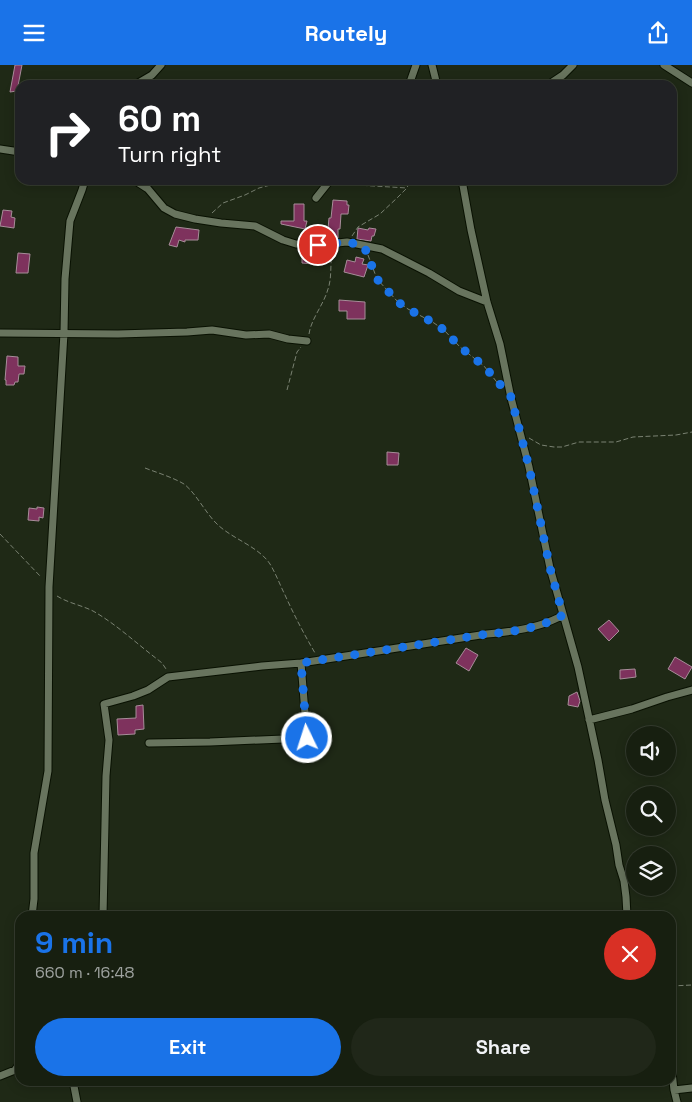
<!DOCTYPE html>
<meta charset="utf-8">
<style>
:root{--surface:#171f10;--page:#202719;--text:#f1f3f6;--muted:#9ea29f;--line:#363d30;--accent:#1a73e8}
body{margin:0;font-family:"Space Grotesk",sans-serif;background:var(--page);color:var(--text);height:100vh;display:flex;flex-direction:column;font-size:19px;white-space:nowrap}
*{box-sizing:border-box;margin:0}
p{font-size:16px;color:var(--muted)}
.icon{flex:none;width:28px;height:28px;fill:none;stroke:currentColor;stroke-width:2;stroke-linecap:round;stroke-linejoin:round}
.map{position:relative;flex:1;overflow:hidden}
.drawer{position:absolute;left:15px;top:846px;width:661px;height:175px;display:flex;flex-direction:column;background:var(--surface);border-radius:15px;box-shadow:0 2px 12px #0003,0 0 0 1px var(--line)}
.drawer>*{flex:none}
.guide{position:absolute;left:15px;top:15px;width:662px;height:105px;border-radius:15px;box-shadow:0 2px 12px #0003,0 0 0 1px var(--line);background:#202124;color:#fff;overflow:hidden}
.controls{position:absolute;left:626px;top:661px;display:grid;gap:10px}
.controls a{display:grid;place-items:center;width:50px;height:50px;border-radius:50%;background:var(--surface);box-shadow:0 2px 12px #0003,0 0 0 1px var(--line);font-size:25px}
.pin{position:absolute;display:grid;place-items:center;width:42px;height:42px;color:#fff;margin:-21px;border:2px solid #fff;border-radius:50%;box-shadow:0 1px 5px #0007}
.me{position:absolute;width:55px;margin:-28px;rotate:356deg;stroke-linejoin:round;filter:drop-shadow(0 0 4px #0008)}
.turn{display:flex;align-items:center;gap:18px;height:105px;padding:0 20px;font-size:22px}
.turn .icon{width:65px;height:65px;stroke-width:2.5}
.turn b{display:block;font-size:35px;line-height:42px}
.round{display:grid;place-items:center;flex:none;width:52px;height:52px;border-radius:26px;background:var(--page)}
.head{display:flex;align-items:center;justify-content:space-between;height:85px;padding:0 20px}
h1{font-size:30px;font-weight:600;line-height:38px;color:var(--accent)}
.primary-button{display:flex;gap:10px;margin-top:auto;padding:10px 20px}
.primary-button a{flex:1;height:58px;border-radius:30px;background:var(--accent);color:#fff;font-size:20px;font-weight:600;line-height:58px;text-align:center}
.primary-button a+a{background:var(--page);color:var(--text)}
header{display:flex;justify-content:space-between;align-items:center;height:65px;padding:0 20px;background:var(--accent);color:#fff;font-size:22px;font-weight:600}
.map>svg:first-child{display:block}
.building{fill:#7e325d;stroke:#a78d99}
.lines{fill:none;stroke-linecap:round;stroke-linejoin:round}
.minor-casing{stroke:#091102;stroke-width:9}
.path{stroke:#7a8272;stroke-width:1;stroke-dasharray:5 2.5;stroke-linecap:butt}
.minor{stroke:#68745e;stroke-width:7}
.route{stroke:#1a73e8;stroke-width:9;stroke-dasharray:0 16.2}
</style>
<header><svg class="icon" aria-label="menu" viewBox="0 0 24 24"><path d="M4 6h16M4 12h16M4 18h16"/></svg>Routely<svg class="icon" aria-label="share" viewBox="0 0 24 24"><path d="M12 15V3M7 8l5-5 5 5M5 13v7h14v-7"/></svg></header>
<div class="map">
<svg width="692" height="1037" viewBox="0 0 692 1037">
<rect width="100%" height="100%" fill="#1f2916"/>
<!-- building -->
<path class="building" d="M15 0H22L17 26 10 27Z
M333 135 347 136V140H349L348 149H341L340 164H338V173L328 174 330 164H328L329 153H331Z
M294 139H304V156H307L305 164 281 159V156H294Z
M3 145 12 146 11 152 15 153 14 163 0 161Z
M176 162 199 165 198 175H185V177L179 175 177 182 169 180Z
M358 163 368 165 369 163 376 164 374 171H372L371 176 357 174Z
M336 183 335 192 325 193V194H313V199L302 198V185H318Z
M18 188 30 189 28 208H16Z
M356 192 364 194 362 199 368 200 364 212 344 207 347 195 355 197Z
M339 235 365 237V254H347V246H339Z
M7 291 18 292V301H25L24 309H19L18 317H15L14 320H6V315H5Z
M387 387 399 388 398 400H387Z
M37 442 44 443 43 453 39 452V456L28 455 29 443 37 444Z
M609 555 619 566 609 576 598 564Z
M466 583 478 590 469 606 456 598Z
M675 592 692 602 685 614 668 604Z
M635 604 636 612 620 614V605Z
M577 627 580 636 578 642 568 640 569 631Z
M143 640 144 664 135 665V669L118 670 117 654 136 653V641Z"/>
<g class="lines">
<defs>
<path id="minor" d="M432 0 437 20
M664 0 692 18
M135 20 152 10 161 0
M409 20 416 0
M548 20 563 10 573 0
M0 84 20 87
M134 115 148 124 164 143 175 149 195 154 221 158 255 161 283 175 296 179 318 180 347 177 382 184 429 208 459 226 487 237
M462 115 471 165 487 237 500 279 511 333 529 402 550 503 578 602 598 695 605 735 616 780 619 800 624 816 626 832 627 851
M316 133 328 118 332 115
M0 268 118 269 187 267 212 265 246 270 269 269 288 274 307 276
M589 655 632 644 667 632 692 625
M149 678 210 677 307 673 301 598
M32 851 34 834V788L48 706 49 522 64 268 65 214 70 156 82 125 85 115
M103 851 106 711 109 675 104 639 133 631 148 625 168 612 262 601 301 598 487 569C512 567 541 563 563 550
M671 998 674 1025 677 1037
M0 1011 15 1005 20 998
M73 1016 77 1037
M674 1025 692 1023"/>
</defs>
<!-- minor casing -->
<use href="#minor" class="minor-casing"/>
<!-- path -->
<path class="path" d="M304 115 319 117
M340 119 407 123
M212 148 223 138 245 130 259 123 290 115H295
M352 171 358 162 380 149 397 133 407 123 410 115
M368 190 377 214 398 237 408 244 434 258 444 265 460 282 484 301 500 321
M309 269C311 254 324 239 328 224 332 213 330 200 332 188
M287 325 297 287 301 282
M529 373 541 380 554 382H562L579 377H616L633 372 676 370 692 367
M145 403C158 408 172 412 184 419 196 428 206 449 218 460 233 474 259 482 270 499 276 509 280 520 285 530 294 550 304 569 315 588
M0 469 41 512
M57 531C68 538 81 540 93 546 116 559 136 578 157 594L162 598 166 604
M671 921 692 920"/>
<!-- minor -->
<use href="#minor" class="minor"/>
</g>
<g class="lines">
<!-- route -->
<path class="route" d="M307 673 301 598 487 569C512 567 541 563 563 550L550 503 529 402 511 332 484 301 460 282 444 265 434 258 408 244 398 237 377 214 364 181 347 177 318 180"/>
</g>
</svg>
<div class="controls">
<a><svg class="icon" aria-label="sound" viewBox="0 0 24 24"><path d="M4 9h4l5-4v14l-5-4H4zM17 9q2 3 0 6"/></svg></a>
<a><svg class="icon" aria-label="search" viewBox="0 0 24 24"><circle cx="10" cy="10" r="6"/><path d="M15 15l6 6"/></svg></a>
<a><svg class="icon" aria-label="layers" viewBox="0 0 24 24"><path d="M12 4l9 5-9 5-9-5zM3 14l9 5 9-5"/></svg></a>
</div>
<div class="pin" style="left:318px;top:180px;background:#d93025"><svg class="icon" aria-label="arrive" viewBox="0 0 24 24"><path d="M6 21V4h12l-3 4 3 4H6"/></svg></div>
<svg class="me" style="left:307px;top:673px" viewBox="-20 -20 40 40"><circle r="17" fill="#1a73e8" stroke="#fff" stroke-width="3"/><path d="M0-11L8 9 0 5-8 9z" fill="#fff"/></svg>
<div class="guide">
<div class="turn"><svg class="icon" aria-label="right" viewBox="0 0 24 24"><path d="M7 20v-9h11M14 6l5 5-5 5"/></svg><div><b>60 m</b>Turn right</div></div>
</div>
<section class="drawer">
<div class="head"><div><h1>9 min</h1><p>660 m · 16:48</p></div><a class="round" style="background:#d93025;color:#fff"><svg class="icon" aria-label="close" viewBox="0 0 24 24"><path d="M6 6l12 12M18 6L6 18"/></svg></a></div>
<div class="primary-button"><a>Exit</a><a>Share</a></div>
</section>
</div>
